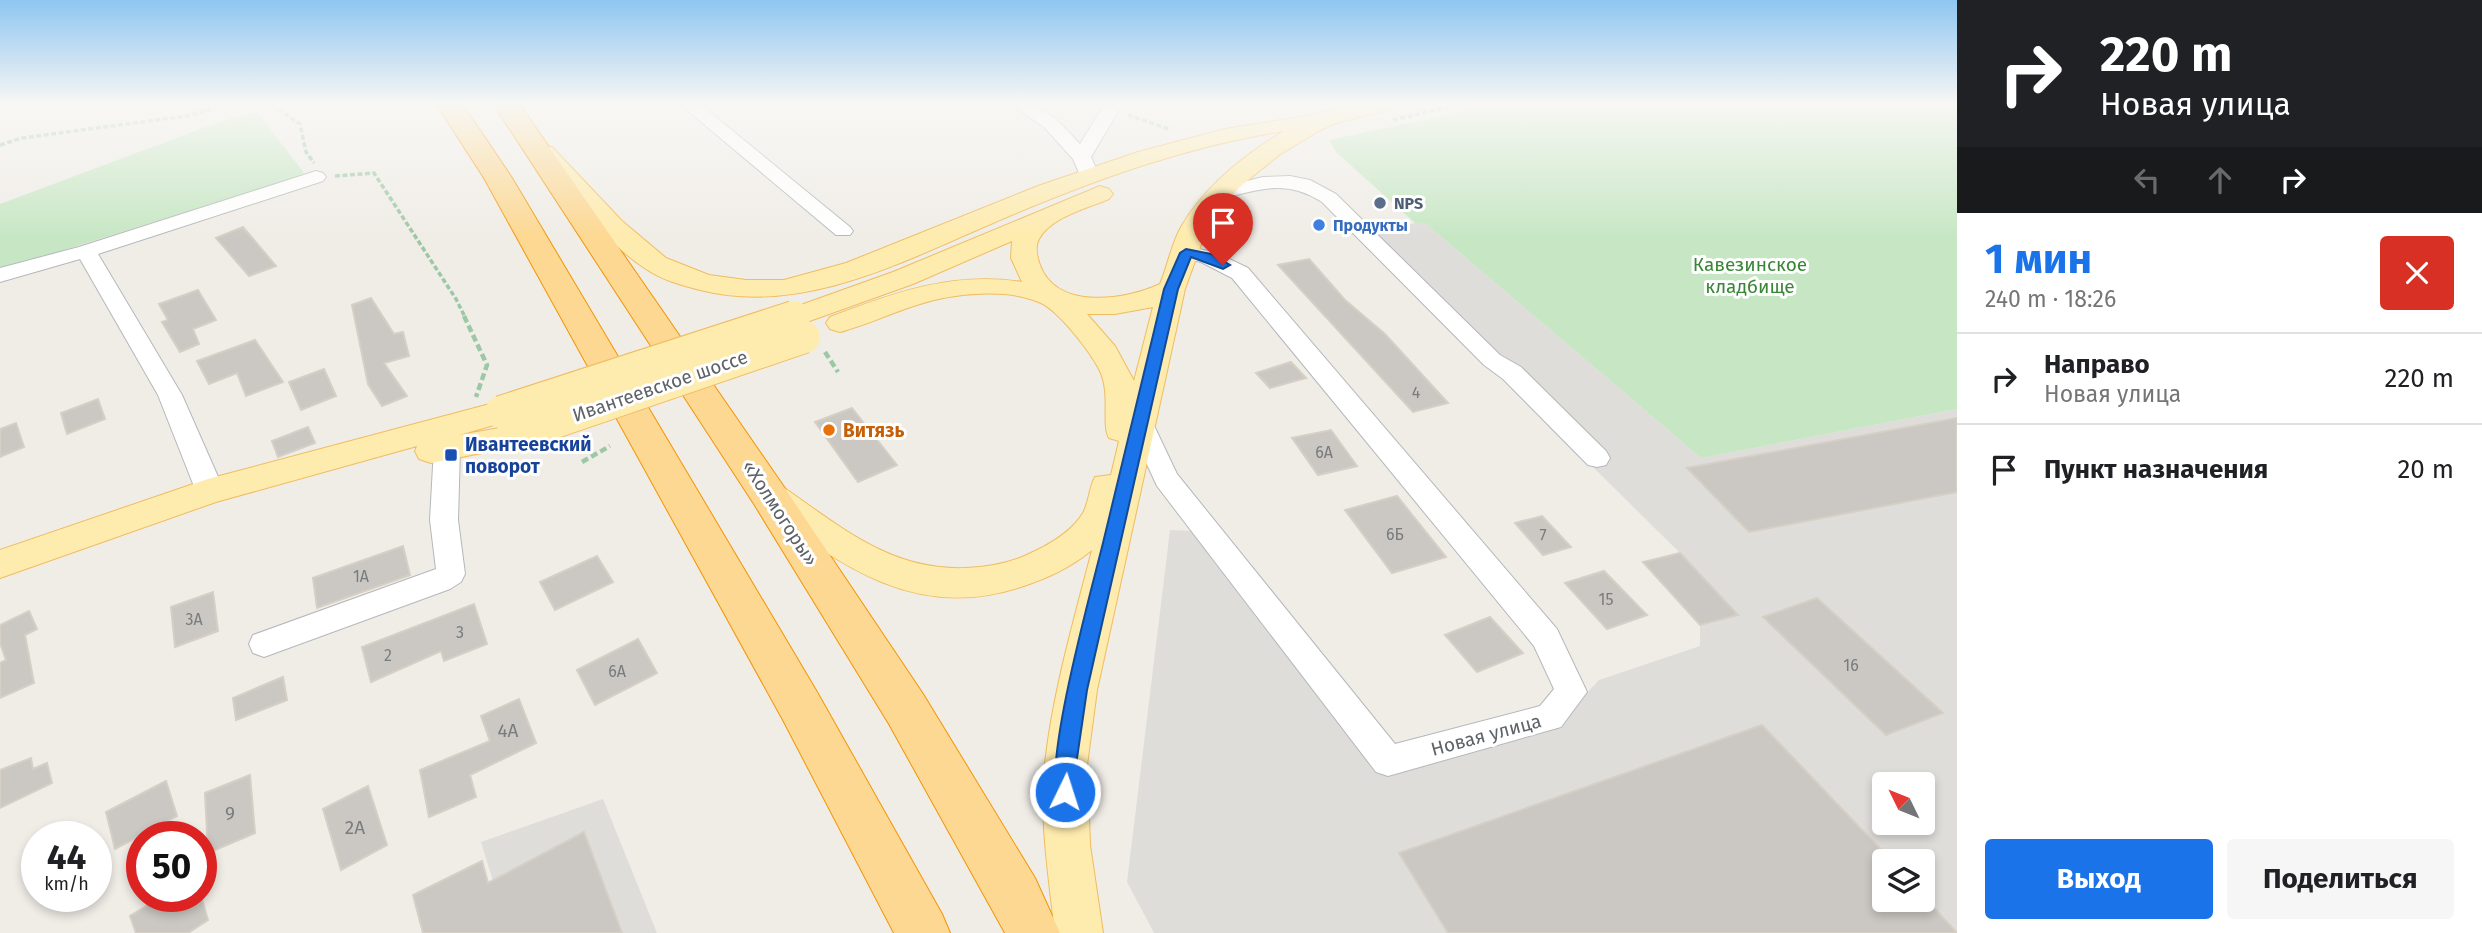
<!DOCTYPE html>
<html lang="ru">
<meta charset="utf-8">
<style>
:root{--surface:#fff;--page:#f6f6f6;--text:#202124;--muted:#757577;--line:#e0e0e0;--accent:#1a73e8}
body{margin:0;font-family:"Fira Sans",sans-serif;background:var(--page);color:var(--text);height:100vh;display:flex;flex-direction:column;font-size:26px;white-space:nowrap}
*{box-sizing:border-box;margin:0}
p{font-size:23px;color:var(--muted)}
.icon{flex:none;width:38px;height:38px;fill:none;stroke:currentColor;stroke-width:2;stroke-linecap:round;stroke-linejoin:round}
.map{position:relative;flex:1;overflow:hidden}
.side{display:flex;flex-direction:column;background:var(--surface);width:525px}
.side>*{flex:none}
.guide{background:#202124;color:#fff;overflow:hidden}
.needle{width:46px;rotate:313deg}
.buttons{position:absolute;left:1872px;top:772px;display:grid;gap:14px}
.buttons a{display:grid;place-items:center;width:63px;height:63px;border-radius:7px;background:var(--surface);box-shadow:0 4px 10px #0003;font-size:35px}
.speed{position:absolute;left:21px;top:821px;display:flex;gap:14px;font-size:35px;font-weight:700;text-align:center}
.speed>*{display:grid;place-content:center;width:91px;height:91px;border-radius:50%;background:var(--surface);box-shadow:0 4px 10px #0003;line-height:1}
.speed small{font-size:18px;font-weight:400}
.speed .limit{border:10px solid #d22;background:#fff;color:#111}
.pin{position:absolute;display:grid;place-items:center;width:60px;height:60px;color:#fff;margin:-72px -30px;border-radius:50% 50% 50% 0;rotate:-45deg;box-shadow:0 0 7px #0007}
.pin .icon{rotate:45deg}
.me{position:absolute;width:77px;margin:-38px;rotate:4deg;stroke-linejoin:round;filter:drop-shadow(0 0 5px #0008)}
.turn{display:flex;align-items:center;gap:24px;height:147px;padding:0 28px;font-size:32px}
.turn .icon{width:91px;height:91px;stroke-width:2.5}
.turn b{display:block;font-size:49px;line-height:60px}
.lanes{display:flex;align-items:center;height:66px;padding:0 28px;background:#0003;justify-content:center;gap:35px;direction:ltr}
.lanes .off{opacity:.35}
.round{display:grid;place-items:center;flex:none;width:74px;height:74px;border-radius:7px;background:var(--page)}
.summary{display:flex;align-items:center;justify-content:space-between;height:119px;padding:0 28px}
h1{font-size:42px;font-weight:700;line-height:52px;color:var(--accent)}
.primary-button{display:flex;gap:14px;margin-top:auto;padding:14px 28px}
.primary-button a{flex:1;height:80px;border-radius:7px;background:var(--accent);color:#fff;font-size:28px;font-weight:700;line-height:80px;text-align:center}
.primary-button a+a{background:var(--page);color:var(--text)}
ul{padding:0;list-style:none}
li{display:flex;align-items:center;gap:21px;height:91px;padding:0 28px;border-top:2px solid var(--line)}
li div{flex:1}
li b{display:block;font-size:26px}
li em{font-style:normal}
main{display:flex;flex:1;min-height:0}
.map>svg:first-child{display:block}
.industrial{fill:#dfddd9;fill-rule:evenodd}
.green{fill:#c7e7c4}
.building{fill:#cbc8c3;stroke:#d5cfc5;stroke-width:2}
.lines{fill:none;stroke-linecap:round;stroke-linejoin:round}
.minor-casing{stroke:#b4b8bb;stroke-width:2}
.major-casing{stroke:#f0bc60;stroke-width:2}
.highway-casing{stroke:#f49503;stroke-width:2}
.path-far1{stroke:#9dc8a6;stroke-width:3.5;stroke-dasharray:5 2.5;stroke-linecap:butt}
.path{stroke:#9dc8a6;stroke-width:4.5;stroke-dasharray:7 3.5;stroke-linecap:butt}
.minor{fill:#fff;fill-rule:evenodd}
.major{fill:#feebae;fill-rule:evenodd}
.highway{fill:#fcd893;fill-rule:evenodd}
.major-bridge-casing{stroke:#f0bc60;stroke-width:34;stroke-linecap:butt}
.major-bridge{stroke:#feebae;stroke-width:32}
.route{fill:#1a73e8;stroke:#114b97;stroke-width:2}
.service-dot{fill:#5c6f8a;stroke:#fff;stroke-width:2.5}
.shop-dot{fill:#3f7fe0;stroke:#fff;stroke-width:2.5}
.food-dot{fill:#e8710a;stroke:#fff;stroke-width:2.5}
.transit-dot{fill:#1a4fb4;stroke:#fff;stroke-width:2.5}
.labels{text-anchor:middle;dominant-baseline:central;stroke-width:6;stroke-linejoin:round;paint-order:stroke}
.far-service-label{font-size:16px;font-weight:bold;fill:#4e5e75;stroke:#fff;text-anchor:start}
.far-shop-label{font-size:16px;font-weight:bold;fill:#366cbe;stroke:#fff;text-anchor:start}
.number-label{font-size:16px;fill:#797c7e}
.park-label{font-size:19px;fill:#398637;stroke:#fff}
.street-label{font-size:19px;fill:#5e6367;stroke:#fff}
.food-label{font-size:19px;font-weight:bold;fill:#c56008;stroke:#fff;text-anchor:start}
.transit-label{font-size:19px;font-weight:bold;fill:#164399;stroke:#fff;text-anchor:start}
.near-number-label{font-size:19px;fill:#797c7e}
</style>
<main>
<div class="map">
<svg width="1957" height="933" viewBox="0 0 1957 933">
<rect width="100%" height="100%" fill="#f0ede7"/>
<!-- industrial -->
<path class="industrial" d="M1415 223H1425L1701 458 1957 409V933H1154L1127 882 1170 530 1197 531 1389 771 1559 723 1599 680 1700 646V625L1643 562 1679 552 1351 228 1382 230ZM1885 784H1923V822H1885ZM1885 861H1923V900H1885Z
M603 799 657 933H509L481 842Z"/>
<!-- green -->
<path class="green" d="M1495 105H1957V409L1701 458 1425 223H1415L1336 152 1329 140Z
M257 112 304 173 301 176 0 270V204L219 122Z"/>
<!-- building -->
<path class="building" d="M243 227 276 266 249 276 216 238Z
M1309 259 1345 300 1385 334 1448 403 1413 412 1278 265Z
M198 290 216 320 193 329 199 344 180 352 162 322 168 320 159 304Z
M371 298 394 334 403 332 409 356 384 363 407 396 382 406 368 384 352 305Z
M255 340 283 382 246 396 237 373 209 384 197 361Z
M1291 362 1306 378 1270 388 1256 373Z
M324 369 336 396 301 410 289 382Z
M98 399 105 419 67 434 61 413Z
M852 408 897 465 858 482 815 422Z
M1957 418V492L1749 532 1687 468Z
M16 423 24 447 0 457V429Z
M308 427 315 443 278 457 272 441Z
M1331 430 1357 466 1318 475 1292 438Z
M1397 496 1446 557 1392 573 1345 510Z
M1542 516 1571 547 1543 555 1515 523Z
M403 546 410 575 317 608 313 578Z
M1680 553 1738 615 1700 625 1643 562Z
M597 556 613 582 555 610 540 582Z
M1604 571 1647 615 1607 629 1565 583Z
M213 592 218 631 175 647 171 607Z
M1817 598 1943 713 1886 735 1763 617Z
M474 604 487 644 444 661 441 651 371 682 362 647Z
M29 611 37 629 25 635 34 683 0 698V663L6 660 0 643V625Z
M1490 617 1523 653 1477 672 1445 635Z
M638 639 657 673 595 705 577 670Z
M283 677 287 700 236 720 233 698Z
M519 699 536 743 470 775 476 797 429 817 420 770 490 741 481 716Z
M1762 725 1885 854V900H1927L1957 933H1448L1399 853Z
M31 758 33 769 47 763 52 783 0 808V770Z
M250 775 255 833 208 853 205 793Z
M166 781 177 816 115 849 106 812Z
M368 786 387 845 341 870 323 809Z
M584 832 622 933H423L413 895 482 861 488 883Z
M163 896H201L208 920 188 933H136L130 916Z"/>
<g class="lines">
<defs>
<path id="minor" d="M681 105H701L850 227 853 231 850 235H836Z
M1012 105C1048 105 1057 120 1080 144L1104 105H1122L1091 157 1097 171 1087 177 1080 175 1073 159 1044 127Z
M316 171 323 173 326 177 323 181 98 254 182 395 219 479 221 492 217 499 208 502 199 499 158 395 80 259 0 282V268L79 247Z
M1290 176 1310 180 1336 194 1500 355 1521 367 1606 451 1610 458 1606 465 1597 467 1588 465 1503 379 1484 365 1322 202C1287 179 1259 189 1221 199L1214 197 1211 193 1214 189 1263 177Z
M1186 247 1215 252 1248 268 1557 629 1587 692 1561 727 1388 776 1376 772 1157 486 1126 419 1130 413 1139 410 1148 413 1177 474 1395 744 1540 706 1554 689 1534 646 1232 278 1201 262 1179 257 1175 253 1179 249Z
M447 439 456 442 460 448 458 520 465 574 461 582 450 589 264 657 253 653 249 644 253 635 436 569 430 520 434 448 438 442Z"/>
<path id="major" d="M1351 105H1390L1387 110 1333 124 1317 132 1279 155 1243 184 1228 199 1207 228 1185 289 1097 690 1087 765 1090 845 1103 933H1055C1049 878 1039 819 1045 763 1053 691 1074 620 1092 550 1070 568 1048 578 1021 587 915 622 840 565 759 505L754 496 759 487 771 483 783 487C841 527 891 571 966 568 989 567 1012 563 1033 552 1052 543 1072 531 1083 513 1089 502 1089 488 1095 477L1111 475 1119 441 1109 438C1101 424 1111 395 1100 371 1091 353 1060 312 1041 303 1008 288 954 293 920 304 893 312 867 325 840 332L830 329 826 323 830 317C893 293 953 271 1022 282L1011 258 1012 241 913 284 804 323 794 326 784 323 780 317 784 311 893 272 1100 186 1109 189 1113 194 1109 199C1088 208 1051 217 1039 239 1035 246 1037 257 1040 265 1057 311 1126 300 1160 284 1168 265 1171 245 1181 227 1205 186 1244 155 1284 131 1188 146 1097 179 1007 217 911 257 807 317 700 290 681 285 662 280 646 269 621 253 600 230 581 208 564 190 546 172 532 152L536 147H552L622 221 666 258 709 275 746 280H784L846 263 1038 186 1138 152 1225 129 1312 115ZM1153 307 1134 381 1115 346 1087 314H1115Z
M501 401 512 404 517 412 512 420 459 435 511 426 522 429 527 437 522 445 431 463 419 459 415 451 417 446 216 502 0 578V550L208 479Z"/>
<path id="highway" d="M437 105H463L512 178 817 692 942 914 950 933H894L783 720 484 178Z
M494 105H520L782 484 923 694 1035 878 1060 933H1005L889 724 754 504Z"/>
</defs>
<!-- minor casing -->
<use href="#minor" class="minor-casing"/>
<!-- major casing -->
<use href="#major" class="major-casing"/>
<!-- highway casing -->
<use href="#highway" class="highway-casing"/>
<!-- path-far1 -->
<path class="path-far1" d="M272 105 300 124 306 152 314 163
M1128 115 1169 129
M1393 120 1457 105
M0 145 22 138 186 116 226 105
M335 176 374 173 456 299 465 317"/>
<!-- path -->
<path class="path" d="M464 316 487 365 476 397
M825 352 838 372
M582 462 610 446"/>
<!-- minor -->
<use href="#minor" class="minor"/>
<!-- major -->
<use href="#major" class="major"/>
<!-- highway -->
<use href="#highway" class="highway"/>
<defs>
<path id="major-bridge" d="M501 412 794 317
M511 437 804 337"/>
</defs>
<!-- major-bridge casing -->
<use href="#major-bridge" class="major-bridge-casing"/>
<!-- major-bridge -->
<use href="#major-bridge" class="major-bridge"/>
</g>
<!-- sky -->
<linearGradient id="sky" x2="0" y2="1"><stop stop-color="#8fc6f1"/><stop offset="0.44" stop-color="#f8f7f4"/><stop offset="1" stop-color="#f8f7f4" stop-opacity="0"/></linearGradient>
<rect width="1957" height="236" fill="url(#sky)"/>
<!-- route -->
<path class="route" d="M1186 249 1211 254 1230 265 1223 269 1191 257 1178 289 1087 690 1076 765 1075 792 1072 798 1065 801 1058 798C1043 764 1092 588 1103 543 1123 459 1144 374 1164 289L1180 253Z"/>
<!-- markers -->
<circle class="service-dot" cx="1380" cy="203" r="7"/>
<circle class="shop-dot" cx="1319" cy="225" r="7"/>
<circle class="food-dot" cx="829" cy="430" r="7"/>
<rect class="transit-dot" x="444" y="448" width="14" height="14" rx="3.5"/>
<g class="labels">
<!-- far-service labels -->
<g class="far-service-label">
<text x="1394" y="203">NPS</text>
</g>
<!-- far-shop labels -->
<g class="far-shop-label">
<text x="1333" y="225">Продукты</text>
</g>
<!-- number labels -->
<g class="number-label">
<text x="1416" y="392">4</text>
<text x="1324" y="452">6А</text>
<text x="1395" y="534">6Б</text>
<text x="1543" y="535">7</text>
<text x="361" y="576">1А</text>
<text x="1606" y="599">15</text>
<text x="194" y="619">3А</text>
<text x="460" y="632">3</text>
<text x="388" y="655">2</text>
<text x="1851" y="665">16</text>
<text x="617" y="671">6А</text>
</g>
<!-- park labels -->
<g class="park-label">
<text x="1750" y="264">Кавезинское<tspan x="1750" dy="22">кладбище</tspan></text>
</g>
<!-- street labels -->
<g class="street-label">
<text transform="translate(660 386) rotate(-19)">Ивантеевское шоссе</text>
<text transform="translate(780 513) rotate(57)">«Холмогоры»</text>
<text transform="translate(1486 735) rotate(-15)">Новая улица</text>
</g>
<!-- food labels -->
<g class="food-label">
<text x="843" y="430">Витязь</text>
</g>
<!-- transit labels -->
<g class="transit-label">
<text x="465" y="444">Ивантеевский<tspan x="465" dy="22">поворот</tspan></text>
</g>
<!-- near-number labels -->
<g class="near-number-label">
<text x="508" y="730">4А</text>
<text x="230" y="813">9</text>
<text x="355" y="827">2А</text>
</g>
</g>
</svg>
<div class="buttons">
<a><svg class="needle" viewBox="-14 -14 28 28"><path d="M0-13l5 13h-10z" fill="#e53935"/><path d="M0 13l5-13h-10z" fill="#757577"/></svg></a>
<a><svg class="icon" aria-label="layers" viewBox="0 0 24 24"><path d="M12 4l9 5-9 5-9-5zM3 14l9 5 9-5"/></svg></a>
</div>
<div class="speed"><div>44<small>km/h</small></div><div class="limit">50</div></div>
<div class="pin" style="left:1223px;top:265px;background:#d93025"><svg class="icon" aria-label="arrive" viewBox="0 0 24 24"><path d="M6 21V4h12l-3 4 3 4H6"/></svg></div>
<svg class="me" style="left:1065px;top:792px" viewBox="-20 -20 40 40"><circle r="17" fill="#1a73e8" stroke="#fff" stroke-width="3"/><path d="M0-11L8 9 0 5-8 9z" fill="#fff"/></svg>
</div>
<section class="side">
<div class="guide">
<div class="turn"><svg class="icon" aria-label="right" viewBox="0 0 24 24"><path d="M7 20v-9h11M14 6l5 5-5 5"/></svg><div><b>220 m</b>Новая улица</div></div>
<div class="lanes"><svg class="icon off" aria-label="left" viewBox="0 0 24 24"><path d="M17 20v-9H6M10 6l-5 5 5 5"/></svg><svg class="icon off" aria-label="ahead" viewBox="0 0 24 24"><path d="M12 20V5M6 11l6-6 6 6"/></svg><svg class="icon" aria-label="right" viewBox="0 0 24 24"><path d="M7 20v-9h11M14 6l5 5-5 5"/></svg></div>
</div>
<div class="summary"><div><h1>1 мин</h1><p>240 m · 18:26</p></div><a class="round" style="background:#d93025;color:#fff"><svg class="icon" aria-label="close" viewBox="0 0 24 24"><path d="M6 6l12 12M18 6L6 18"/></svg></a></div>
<ul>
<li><svg class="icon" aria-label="right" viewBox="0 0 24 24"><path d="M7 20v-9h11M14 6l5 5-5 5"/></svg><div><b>Направо</b><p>Новая улица</p></div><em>220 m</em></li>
<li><svg class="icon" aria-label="arrive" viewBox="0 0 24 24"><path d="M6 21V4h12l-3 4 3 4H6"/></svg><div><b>Пункт назначения</b></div><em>20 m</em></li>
</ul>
<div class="primary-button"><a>Выход</a><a>Поделиться</a></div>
</section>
</main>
